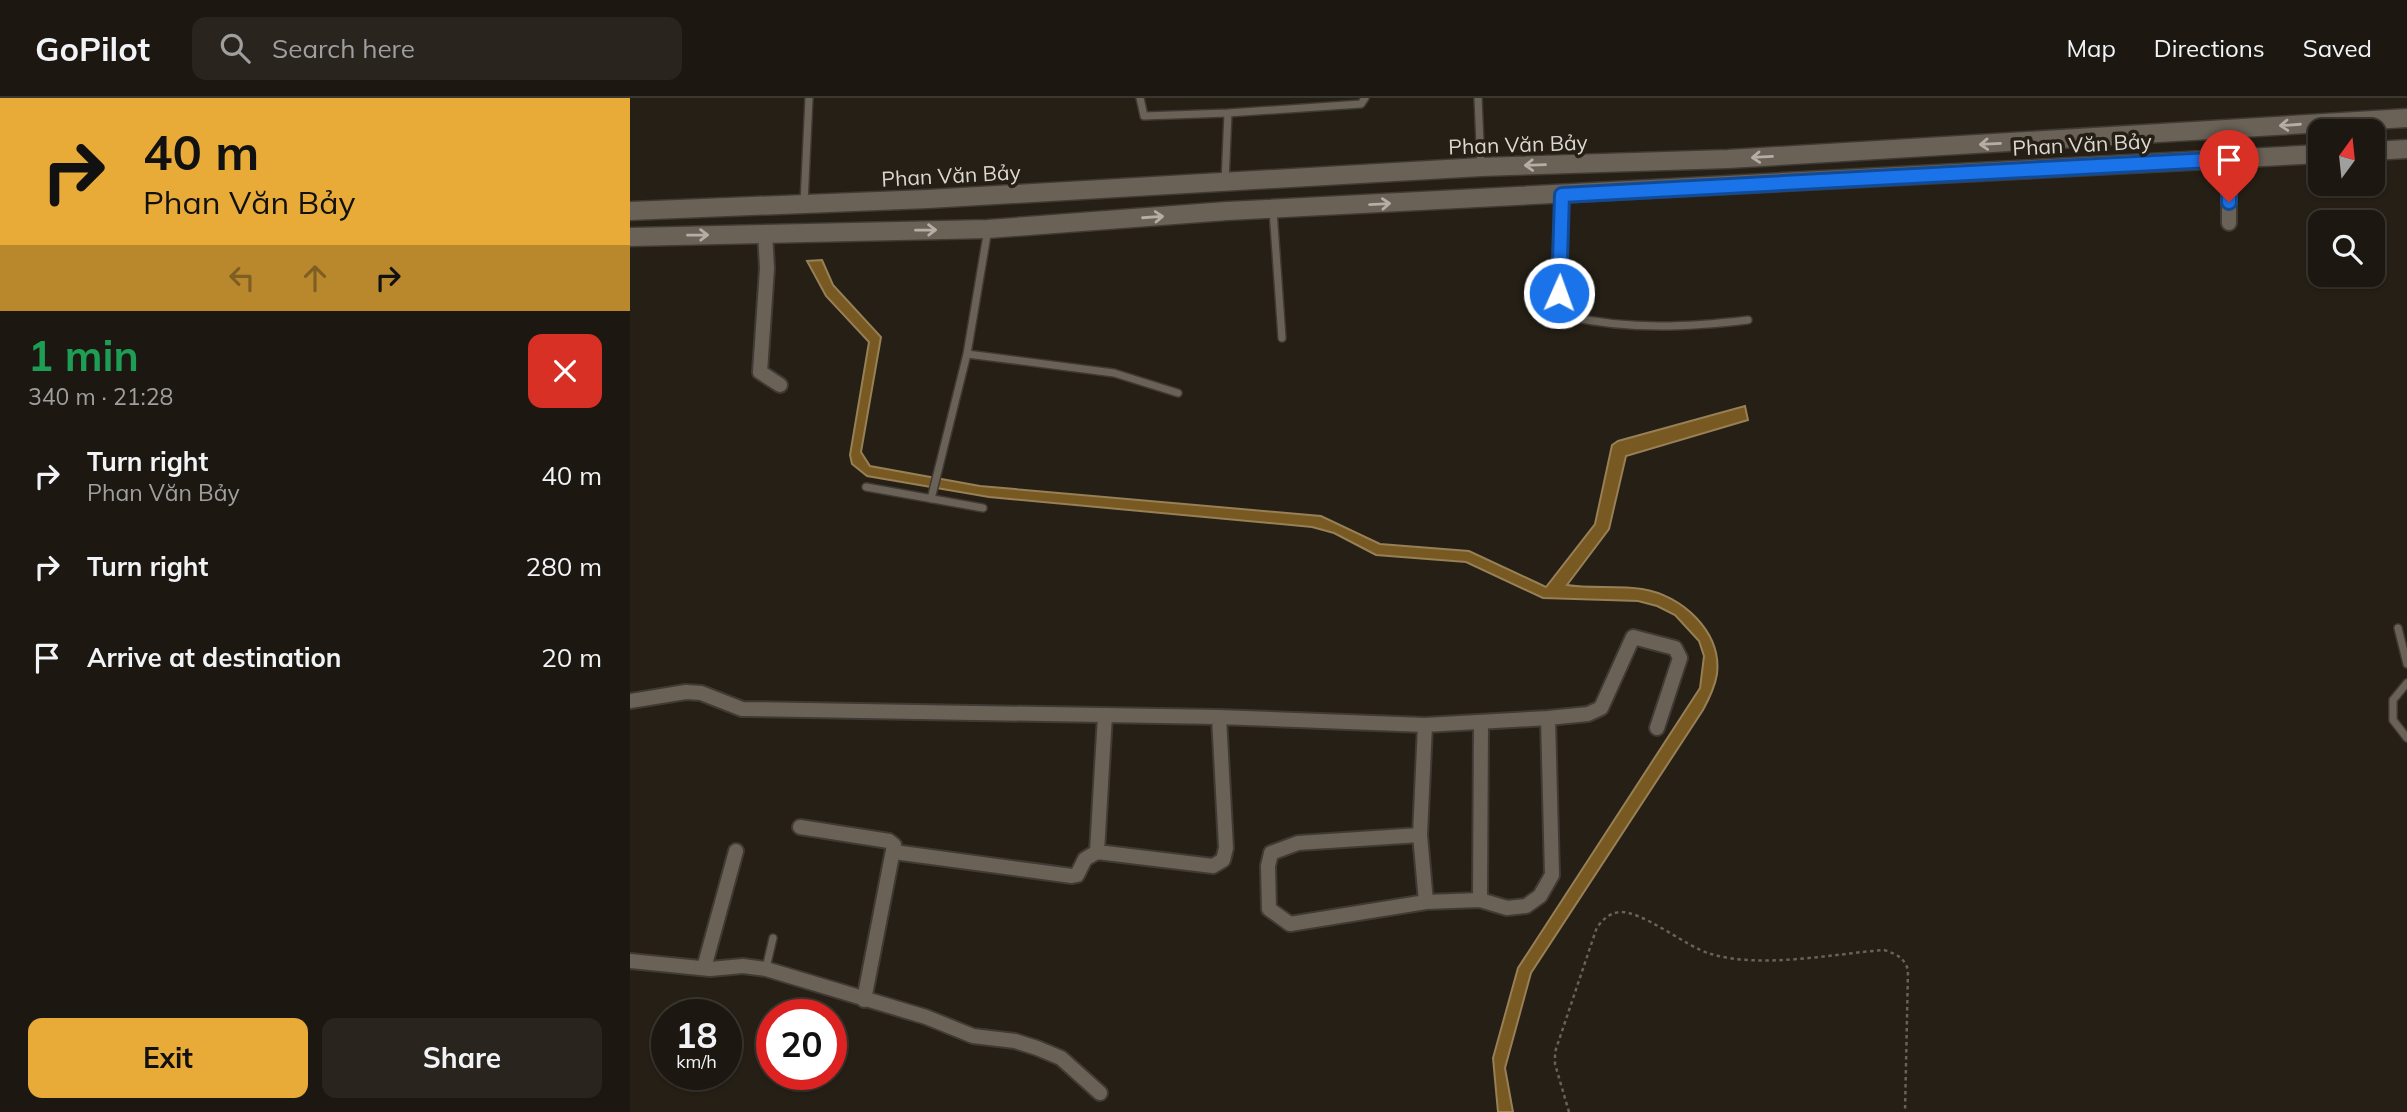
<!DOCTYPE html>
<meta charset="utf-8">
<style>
:root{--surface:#1c1710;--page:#29241e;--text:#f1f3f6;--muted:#a09f9f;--line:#3a3630;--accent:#e9ab38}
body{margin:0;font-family:Mulish,sans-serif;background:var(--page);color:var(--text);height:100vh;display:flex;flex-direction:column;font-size:26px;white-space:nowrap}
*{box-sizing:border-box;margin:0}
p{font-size:23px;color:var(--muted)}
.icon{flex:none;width:38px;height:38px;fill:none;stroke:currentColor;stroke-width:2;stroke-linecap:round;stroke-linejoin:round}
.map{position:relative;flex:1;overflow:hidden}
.sheet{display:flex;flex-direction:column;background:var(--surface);width:630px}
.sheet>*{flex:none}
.guide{background:#e9ab38;color:#111;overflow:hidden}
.needle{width:46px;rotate:15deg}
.tools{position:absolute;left:1678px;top:21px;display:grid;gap:14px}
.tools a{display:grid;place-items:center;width:77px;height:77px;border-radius:14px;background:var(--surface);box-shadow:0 2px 5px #0004,0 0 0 2px var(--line);font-size:35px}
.speed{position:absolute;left:21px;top:901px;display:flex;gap:14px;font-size:35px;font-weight:700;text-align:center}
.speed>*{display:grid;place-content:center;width:91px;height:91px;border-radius:50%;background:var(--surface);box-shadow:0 2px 5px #0004,0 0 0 2px var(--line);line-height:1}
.speed small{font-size:18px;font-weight:400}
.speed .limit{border:10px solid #d22;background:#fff;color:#111}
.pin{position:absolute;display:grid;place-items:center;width:60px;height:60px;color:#fff;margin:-72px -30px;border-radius:50% 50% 50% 0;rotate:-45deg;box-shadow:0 0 7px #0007}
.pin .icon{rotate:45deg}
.me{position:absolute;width:77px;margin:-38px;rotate:2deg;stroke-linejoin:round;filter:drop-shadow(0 0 5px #0008)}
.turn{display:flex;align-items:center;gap:24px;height:147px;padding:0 28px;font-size:32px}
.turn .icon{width:91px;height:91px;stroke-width:2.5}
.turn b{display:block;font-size:49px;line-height:60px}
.lanes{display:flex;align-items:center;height:66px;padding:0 28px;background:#0003;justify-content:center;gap:35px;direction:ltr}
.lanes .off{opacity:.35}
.round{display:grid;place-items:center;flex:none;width:74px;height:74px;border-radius:14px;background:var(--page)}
.summary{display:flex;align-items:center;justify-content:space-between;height:119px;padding:0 28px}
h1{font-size:42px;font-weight:700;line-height:52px;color:#1e9e55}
.button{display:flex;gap:14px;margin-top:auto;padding:14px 28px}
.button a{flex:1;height:80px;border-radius:14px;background:var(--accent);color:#111;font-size:28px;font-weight:700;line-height:80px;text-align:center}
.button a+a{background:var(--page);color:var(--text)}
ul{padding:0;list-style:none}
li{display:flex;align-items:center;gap:21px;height:91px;padding:0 28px}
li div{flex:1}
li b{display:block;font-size:26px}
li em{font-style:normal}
header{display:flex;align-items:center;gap:42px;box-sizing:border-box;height:98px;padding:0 35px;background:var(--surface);border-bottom:2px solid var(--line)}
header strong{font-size:33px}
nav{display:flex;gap:38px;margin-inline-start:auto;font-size:24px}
.search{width:490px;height:63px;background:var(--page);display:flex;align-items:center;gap:18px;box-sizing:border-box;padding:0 24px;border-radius:14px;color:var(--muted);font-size:26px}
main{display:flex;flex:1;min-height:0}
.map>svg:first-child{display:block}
.water{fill:#795922;stroke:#977f56;stroke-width:2}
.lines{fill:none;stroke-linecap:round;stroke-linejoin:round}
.lane-casing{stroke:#3f3a34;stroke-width:10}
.street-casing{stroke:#3f3a34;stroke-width:18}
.secondary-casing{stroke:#3f3a34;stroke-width:21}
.path{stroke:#68635a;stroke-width:2.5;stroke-dasharray:3.5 3.5;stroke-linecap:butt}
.lane{stroke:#6a6257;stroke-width:7}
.street{stroke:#6a6257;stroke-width:14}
.secondary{stroke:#6a6257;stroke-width:18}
.oneway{stroke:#b4aea6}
.route-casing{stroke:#114b97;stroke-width:18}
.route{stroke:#1a73e8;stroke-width:12}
.labels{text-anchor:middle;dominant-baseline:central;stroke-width:7;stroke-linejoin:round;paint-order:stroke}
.street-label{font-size:21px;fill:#dcd7d1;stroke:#251f15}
</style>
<header>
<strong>GoPilot</strong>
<div class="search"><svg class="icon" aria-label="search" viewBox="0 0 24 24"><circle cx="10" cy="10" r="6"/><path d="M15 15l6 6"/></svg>Search here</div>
<nav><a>Map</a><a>Directions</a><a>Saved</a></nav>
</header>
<main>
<section class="sheet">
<div class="guide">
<div class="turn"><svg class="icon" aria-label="right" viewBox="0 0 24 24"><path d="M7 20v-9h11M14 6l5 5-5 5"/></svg><div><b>40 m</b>Phan Văn Bảy</div></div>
<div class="lanes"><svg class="icon off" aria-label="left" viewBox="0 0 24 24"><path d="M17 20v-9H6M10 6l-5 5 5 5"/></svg><svg class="icon off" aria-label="ahead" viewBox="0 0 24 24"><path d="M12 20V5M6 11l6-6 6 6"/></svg><svg class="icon" aria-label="right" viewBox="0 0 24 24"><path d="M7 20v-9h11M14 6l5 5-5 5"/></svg></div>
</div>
<div class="summary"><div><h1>1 min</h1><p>340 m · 21:28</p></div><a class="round" style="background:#d93025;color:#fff"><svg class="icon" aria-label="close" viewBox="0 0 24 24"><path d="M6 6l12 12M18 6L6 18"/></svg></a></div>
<ul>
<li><svg class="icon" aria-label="right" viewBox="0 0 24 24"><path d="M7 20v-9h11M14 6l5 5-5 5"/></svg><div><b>Turn right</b><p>Phan Văn Bảy</p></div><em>40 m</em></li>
<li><svg class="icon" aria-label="right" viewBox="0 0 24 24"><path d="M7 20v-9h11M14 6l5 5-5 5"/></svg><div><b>Turn right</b></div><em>280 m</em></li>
<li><svg class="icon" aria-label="arrive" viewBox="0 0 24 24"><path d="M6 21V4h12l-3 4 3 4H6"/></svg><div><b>Arrive at destination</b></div><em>20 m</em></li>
</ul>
<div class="button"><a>Exit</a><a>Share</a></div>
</section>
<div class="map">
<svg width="1777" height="1014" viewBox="0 0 1777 1014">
<rect width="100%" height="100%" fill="#251f15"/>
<!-- water -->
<path class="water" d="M192 162 203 187 251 239 231 354 240 368 350 388 691 418 750 446 839 453 916 489 965 426 982 347 988 343 1115 308 1118 322 996 358 979 431 937 487C961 491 988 487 1012 491 1052 497 1092 534 1087 576 1085 589 1079 601 1073 612L901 875 875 970 883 1014H868L863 960 888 870 1070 590 1074 558 1069 543 1045 517 1027 508 1008 503 913 500 836 464 746 457 704 435 682 429 359 399 237 378 222 366 220 357 239 244 196 198 177 163Z"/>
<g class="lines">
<defs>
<path id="lane" d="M510 0 514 18 598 15
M848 0 851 69
M595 84 598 15 731 6 735 0
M932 97 929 195 942 219C1000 232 1059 229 1118 222
M174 105 179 0
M643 112 652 240
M337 256 484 275 548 295
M236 389 353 410
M301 401 337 256 358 131
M1768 530 1777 566
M1777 585 1763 602V622L1777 640
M136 870 143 840"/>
<path id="street" d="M1599 125V60
M135 135 137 170 130 274 150 287
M0 603 56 594 71 595 112 611 589 619 795 627 918 620 958 616 971 610 1003 539 1045 550 1050 560 1027 630
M795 627 790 737 796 804 850 802 877 810 896 808 910 798 922 777 918 620
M170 729 259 743 264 747 234 902
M790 737 668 745 641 755 638 768 639 811 660 826 796 804
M264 754 442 778 447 777 455 761 467 754 583 768 593 762 596 750 589 619
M467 754 475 617
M850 802 851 624
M0 863 80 871 113 868 136 871 296 919 343 938 385 943 407 950 431 960 470 995
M74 870 106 753"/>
<path id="secondary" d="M1743 53 1777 51
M0 113 298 101 851 69 1098 61 1777 20
M0 139 358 131 597 113 1690 56"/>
</defs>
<!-- lane casing -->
<use href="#lane" class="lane-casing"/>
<!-- street casing -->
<use href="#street" class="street-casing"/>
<!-- secondary casing -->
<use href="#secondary" class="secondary-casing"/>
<!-- path -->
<path class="path" d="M939 1014 925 966V954L967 829C973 822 978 816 989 814 1012 812 1056 849 1081 856 1132 871 1201 856 1254 852 1266 856 1274 859 1278 872L1275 1014"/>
<!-- lane -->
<use href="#lane" class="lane"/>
<!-- street -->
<use href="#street" class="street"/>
<!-- secondary -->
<use href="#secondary" class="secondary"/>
</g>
<!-- one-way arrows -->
<defs><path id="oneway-shaft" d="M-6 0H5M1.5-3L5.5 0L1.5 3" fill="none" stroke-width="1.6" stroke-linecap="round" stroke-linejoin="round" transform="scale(1.75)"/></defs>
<g class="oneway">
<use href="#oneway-shaft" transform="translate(1660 27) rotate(176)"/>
<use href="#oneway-shaft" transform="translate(1360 46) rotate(177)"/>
<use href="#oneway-shaft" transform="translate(1132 59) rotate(177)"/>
<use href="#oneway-shaft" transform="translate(905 67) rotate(178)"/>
<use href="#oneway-shaft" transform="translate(750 106) rotate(-3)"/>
<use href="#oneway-shaft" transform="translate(523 119) rotate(-4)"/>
<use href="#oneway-shaft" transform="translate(296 132) rotate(-1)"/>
<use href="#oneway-shaft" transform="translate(68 137) rotate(-1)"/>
</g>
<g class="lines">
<defs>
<path id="route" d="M929 195 932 97 1599 61V104"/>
</defs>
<!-- route casing -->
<use href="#route" class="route-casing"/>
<!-- route -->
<use href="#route" class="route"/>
</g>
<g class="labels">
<!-- street labels -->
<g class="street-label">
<text transform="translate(888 46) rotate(-2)">Phan Văn Bảy</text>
<text transform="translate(1452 46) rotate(-3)">Phan Văn Bảy</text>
<text transform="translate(321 77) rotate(-3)">Phan Văn Bảy</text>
</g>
</g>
</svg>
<div class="tools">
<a><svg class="needle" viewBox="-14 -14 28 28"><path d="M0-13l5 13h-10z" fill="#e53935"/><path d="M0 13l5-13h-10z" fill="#a09f9f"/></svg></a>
<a><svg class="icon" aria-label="search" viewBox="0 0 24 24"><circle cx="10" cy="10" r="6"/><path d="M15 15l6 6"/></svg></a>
</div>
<div class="speed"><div>18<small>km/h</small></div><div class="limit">20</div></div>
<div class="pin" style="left:1599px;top:104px;background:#d93025"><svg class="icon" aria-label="arrive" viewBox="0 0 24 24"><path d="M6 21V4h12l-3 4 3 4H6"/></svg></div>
<svg class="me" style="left:929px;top:195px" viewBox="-20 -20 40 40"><circle r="17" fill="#1a73e8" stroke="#fff" stroke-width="3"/><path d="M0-11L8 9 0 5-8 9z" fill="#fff"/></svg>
</div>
</main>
